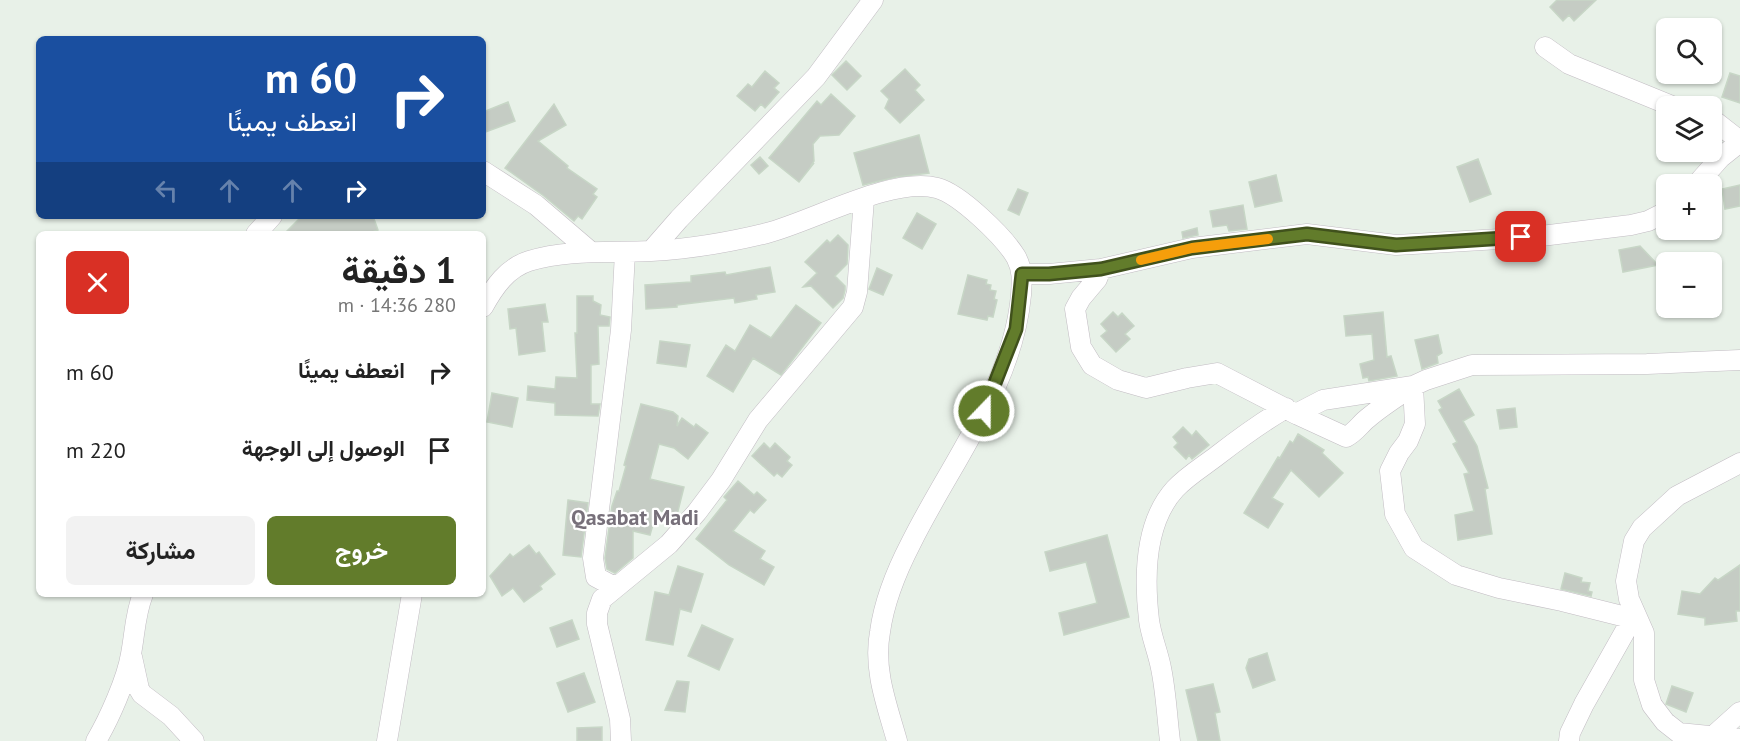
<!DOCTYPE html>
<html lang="ar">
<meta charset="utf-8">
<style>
:root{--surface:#fff;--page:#f2f2f2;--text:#222;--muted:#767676;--accent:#627c2b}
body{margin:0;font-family:"PT Sans",Vazirmatn,sans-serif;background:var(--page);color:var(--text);direction:rtl;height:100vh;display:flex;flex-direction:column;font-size:22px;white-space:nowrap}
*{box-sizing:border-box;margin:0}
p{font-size:20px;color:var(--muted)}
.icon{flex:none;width:33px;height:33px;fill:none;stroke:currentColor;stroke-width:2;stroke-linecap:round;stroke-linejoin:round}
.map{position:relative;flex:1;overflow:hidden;direction:ltr}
.panel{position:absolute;left:36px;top:231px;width:450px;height:366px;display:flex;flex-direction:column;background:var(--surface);border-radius:9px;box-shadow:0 2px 4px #0004;direction:rtl}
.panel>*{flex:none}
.hud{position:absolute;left:36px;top:36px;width:450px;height:183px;border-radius:9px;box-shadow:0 2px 4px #0004;direction:rtl;background:#1a4fa0;color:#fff;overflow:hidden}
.controls{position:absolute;left:1656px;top:18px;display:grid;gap:12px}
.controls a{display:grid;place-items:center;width:66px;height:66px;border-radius:9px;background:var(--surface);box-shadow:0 2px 4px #0004;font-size:30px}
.pin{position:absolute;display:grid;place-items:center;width:51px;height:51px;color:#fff;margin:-26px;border-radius:12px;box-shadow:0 3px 9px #0006}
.me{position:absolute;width:66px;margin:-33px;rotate:22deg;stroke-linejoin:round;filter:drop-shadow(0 0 4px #0008)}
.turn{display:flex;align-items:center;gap:21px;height:126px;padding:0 30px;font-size:27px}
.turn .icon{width:78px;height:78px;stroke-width:2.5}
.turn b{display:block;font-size:42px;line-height:51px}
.lanes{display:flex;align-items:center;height:57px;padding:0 30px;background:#0003;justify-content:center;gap:30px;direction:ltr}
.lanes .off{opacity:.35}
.round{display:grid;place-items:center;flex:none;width:63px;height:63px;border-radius:9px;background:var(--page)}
.summary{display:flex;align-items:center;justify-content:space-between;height:102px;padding:0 30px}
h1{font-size:36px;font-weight:700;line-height:45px}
.cta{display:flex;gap:12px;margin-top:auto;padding:12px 30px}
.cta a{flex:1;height:69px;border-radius:9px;background:var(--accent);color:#fff;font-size:24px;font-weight:700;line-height:69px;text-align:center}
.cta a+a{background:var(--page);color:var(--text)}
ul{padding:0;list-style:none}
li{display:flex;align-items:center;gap:18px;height:78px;padding:0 30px}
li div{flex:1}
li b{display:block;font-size:22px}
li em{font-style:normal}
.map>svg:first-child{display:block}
.building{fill:#c5ccc4;stroke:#c7d6c6;stroke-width:1.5}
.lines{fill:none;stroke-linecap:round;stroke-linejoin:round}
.minor-casing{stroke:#c2bcc3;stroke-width:21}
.minor{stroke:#fff;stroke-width:20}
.route-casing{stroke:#40511c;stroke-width:15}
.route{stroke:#627c2b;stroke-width:10}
.slow{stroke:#f59e0b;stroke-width:10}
.labels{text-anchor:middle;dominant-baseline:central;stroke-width:4.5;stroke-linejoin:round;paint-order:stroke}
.quarter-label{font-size:22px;font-weight:bold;fill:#77707a;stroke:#fff}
</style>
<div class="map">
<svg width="1740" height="741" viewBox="0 0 1740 741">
<rect width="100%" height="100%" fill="#e8f1e8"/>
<!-- building -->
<path class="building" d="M1557 0H1596L1574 21 1569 15 1563 21 1550 7Z
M846 61 861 76 847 90 832 75Z
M905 69 920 85 915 90 924 100 900 123 885 108 889 99 881 91Z
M765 71 779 83 774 88 779 92 765 108 761 104 755 111 737 96 748 84 752 87Z
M1730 73 1740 76V103L1722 97Z
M831 94 855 116 839 135 820 136 813 144 814 161 812 164 814 163 799 182 769 158 817 101 821 105Z
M508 102 515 121 483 133V112Z
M554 104 566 125 538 141 568 166 567 168 597 189 593 194 597 197 582 219 578 216 574 221 544 196 505 168Z
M919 135 929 173 896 177 863 185 854 153Z
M760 157 768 166 759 174 751 165Z
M1478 159 1491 194 1470 202 1457 167Z
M1276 175 1282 201 1255 207 1249 182Z
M1740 185V206L1725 209 1722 189Z
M1018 189 1028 193 1019 215 1008 210Z
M1243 205 1247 229 1229 231 1227 225 1213 227 1210 211Z
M917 213 936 224 922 249 903 238Z
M302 216H373L378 230 366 234H284Z
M1197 228 1198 235 1183 238 1182 232Z
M838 235 848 245 847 264 835 276 845 286V290L843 298 833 308 811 286 803 287 817 273 805 262 827 240 830 243Z
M1640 246 1658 265 1623 272 1619 250Z
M770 267 775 292 756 295 757 299 735 303 734 298 677 305V307L646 309 645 285 691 282V276L725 272 726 275Z
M877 268 892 275 883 295 869 289Z
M968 275 987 280 986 284 991 285 990 290 996 291 994 299 997 300 993 317 988 316 987 320 958 314Z
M577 296H593V301L601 305 600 315 610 317 609 326H598L599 364 591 365V404H600L598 416 555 415V403L527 400 528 386 555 389 556 377 577 378 575 333H577Z
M545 304 548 322H542L545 351 519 355 516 328 510 329 508 309Z
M796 305 821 323 781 375 753 358 733 392 707 376 726 345 735 351 750 325 771 338Z
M1113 312 1118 317 1122 313 1134 326 1125 334 1130 339 1116 352 1101 336 1107 331 1101 324Z
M1383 312 1387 357 1391 356 1397 376 1369 381 1368 377 1363 378 1360 364 1374 360 1372 334 1346 336 1344 316Z
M1438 335 1442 353 1437 356 1438 363 1422 369 1415 340Z
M660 341 690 345 686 367 657 363Z
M1459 389 1474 415 1463 421 1477 446 1488 488 1485 489 1492 534 1458 540 1455 515 1474 511 1464 474 1469 473 1453 444 1457 442 1439 410 1442 408 1438 401Z
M492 393 518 398 512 427 487 422Z
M641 404 673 412 678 416 677 426 682 418 694 427 696 424 708 433 688 459 674 448 659 444 650 479 684 487 677 515 657 510 650 535 633 531V558L615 573 607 569 605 558 612 506 617 491H619L626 466 624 465Z
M1515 408 1517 427 1500 429 1497 410Z
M1183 427 1192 436 1196 431 1209 445 1192 459 1189 455 1186 459 1174 447 1178 443 1173 437Z
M1298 434 1324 450 1322 453 1343 473 1319 497 1291 470 1272 498 1283 504 1268 528 1244 513 1278 457 1280 458 1290 441 1293 443Z
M764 443 770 449 775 443 790 457 787 461 792 465 782 477 777 473 774 476 752 456Z
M738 481 754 495 757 492 766 500 754 513 750 510 733 531 765 551 760 559 774 567 764 585 729 565 696 539 727 500 724 497Z
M568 500 588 503 581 557 563 555Z
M1107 535 1129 617 1064 635 1059 613 1097 603 1086 562 1050 571 1045 552Z
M529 545 536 554 539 552 555 574 540 586 542 589 524 602 513 588 502 596 490 576 510 554 513 557Z
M1740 565V611H1736L1737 621 1705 625V618L1678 614 1682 591 1700 594 1715 578 1718 580Z
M678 566 703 574 691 612 680 609 673 645 646 640 655 592 669 595Z
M1565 573 1582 578 1581 582 1590 583 1588 591 1592 592 1591 596 1561 589Z
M572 620 579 639 557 647 550 628Z
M702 625 733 639 719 670 688 656Z
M1267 653 1275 680 1253 688 1246 668 1249 659Z
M584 673 595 702 568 712 557 683Z
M677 681 689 682 685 712 665 710Z
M1213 684 1220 712 1215 713 1220 741H1198L1186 690Z
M1672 686 1693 693 1686 712 1666 704Z
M602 727V741H577V728Z"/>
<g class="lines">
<defs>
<path id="minor" d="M1545 47 1569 64 1672 106
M1712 119 1740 141
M483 171 536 205 591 252
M1697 184 1720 158 1740 142
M256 234 272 216
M651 251 679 219 816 77 873 0
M1101 269 1097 279 1081 298 1075 309 1081 347 1092 365 1118 380 1146 388 1187 378 1217 373 1296 414 1323 400 1413 386 1426 380 1472 365 1647 364 1740 360
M1022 274H1049L1101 269 1192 248 1307 234 1396 245 1533 237 1631 225 1648 221 1666 212
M483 307C494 287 507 268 529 261 568 249 611 253 651 251 690 249 730 242 767 233 813 221 893 176 937 188 960 194 1004 237 1016 257 1023 270 1022 281 1021 295 1013 386 950 464 911 543 897 570 884 602 880 632 873 670 887 705 897 741
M1296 414 1346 437C1356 432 1360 424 1368 418 1382 406 1398 396 1413 386L1415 424 1408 441 1399 453 1390 471 1395 514 1414 548 1456 575 1499 588 1562 601 1638 620
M1740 463 1677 496 1642 528 1634 541 1626 581 1629 599 1644 633V680L1652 705 1665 722 1679 733 1740 739
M618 586 609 584 596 577 593 558 621 330 625 252
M132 657 139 689 142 694 171 716 194 741
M1711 738 1740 712
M96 741C109 719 127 679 131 654 135 633 135 614 143 594
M387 741 412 594
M621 741 620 719 597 624V613L602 599 669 544 697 512 721 480 758 420 853 307 857 292 864 199
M1170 741C1167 717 1166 692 1161 668 1158 652 1151 636 1149 620 1144 577 1145 522 1175 489 1188 475 1204 466 1218 455 1240 438 1262 422 1286 408
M1569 741 1570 733 1584 704 1632 619"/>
</defs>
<!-- minor casing -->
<use href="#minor" class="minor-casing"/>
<!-- minor -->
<use href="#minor" class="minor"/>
</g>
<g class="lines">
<defs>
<path id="route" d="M984 411 1016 329 1022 274H1049L1101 269 1192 248 1307 234 1396 245 1521 237"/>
</defs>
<!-- route casing -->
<use href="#route" class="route-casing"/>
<!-- route -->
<use href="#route" class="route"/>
<!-- slow -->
<path class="slow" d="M1141 260 1192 248 1268 239"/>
</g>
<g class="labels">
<!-- quarter labels -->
<g class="quarter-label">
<text x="635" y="517">Qasabat Madi</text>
</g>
</g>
</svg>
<div class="controls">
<a><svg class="icon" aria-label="search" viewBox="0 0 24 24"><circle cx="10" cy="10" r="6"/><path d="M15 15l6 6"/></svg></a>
<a><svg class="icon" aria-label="layers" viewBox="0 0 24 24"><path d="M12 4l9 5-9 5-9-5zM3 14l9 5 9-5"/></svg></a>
<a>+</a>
<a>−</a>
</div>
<div class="pin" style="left:1521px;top:237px;background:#d93025"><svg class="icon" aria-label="arrive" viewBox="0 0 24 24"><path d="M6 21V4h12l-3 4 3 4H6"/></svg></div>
<svg class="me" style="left:984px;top:411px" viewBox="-20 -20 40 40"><circle r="17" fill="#627c2b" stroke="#fff" stroke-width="3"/><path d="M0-11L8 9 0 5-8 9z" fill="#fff"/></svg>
<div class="hud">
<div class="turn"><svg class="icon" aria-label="right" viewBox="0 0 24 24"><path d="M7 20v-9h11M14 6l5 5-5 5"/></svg><div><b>60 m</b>انعطف يمينًا</div></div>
<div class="lanes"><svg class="icon off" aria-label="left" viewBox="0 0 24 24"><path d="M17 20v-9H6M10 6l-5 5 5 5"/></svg><svg class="icon off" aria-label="ahead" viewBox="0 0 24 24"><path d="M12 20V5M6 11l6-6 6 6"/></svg><svg class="icon off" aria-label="ahead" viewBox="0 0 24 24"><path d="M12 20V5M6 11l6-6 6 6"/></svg><svg class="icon" aria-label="right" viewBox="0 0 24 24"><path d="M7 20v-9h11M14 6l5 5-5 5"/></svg></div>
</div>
<section class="panel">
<div class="summary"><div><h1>1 دقيقة</h1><p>280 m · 14:36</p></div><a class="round" style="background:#d93025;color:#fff"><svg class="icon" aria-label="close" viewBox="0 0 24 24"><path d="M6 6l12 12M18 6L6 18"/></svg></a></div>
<ul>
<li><svg class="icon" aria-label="right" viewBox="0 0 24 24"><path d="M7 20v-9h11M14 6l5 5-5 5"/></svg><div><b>انعطف يمينًا</b></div><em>60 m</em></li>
<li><svg class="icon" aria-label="arrive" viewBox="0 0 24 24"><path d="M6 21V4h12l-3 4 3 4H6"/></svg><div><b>الوصول إلى الوجهة</b></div><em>220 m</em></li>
</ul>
<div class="cta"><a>خروج</a><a>مشاركة</a></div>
</section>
</div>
